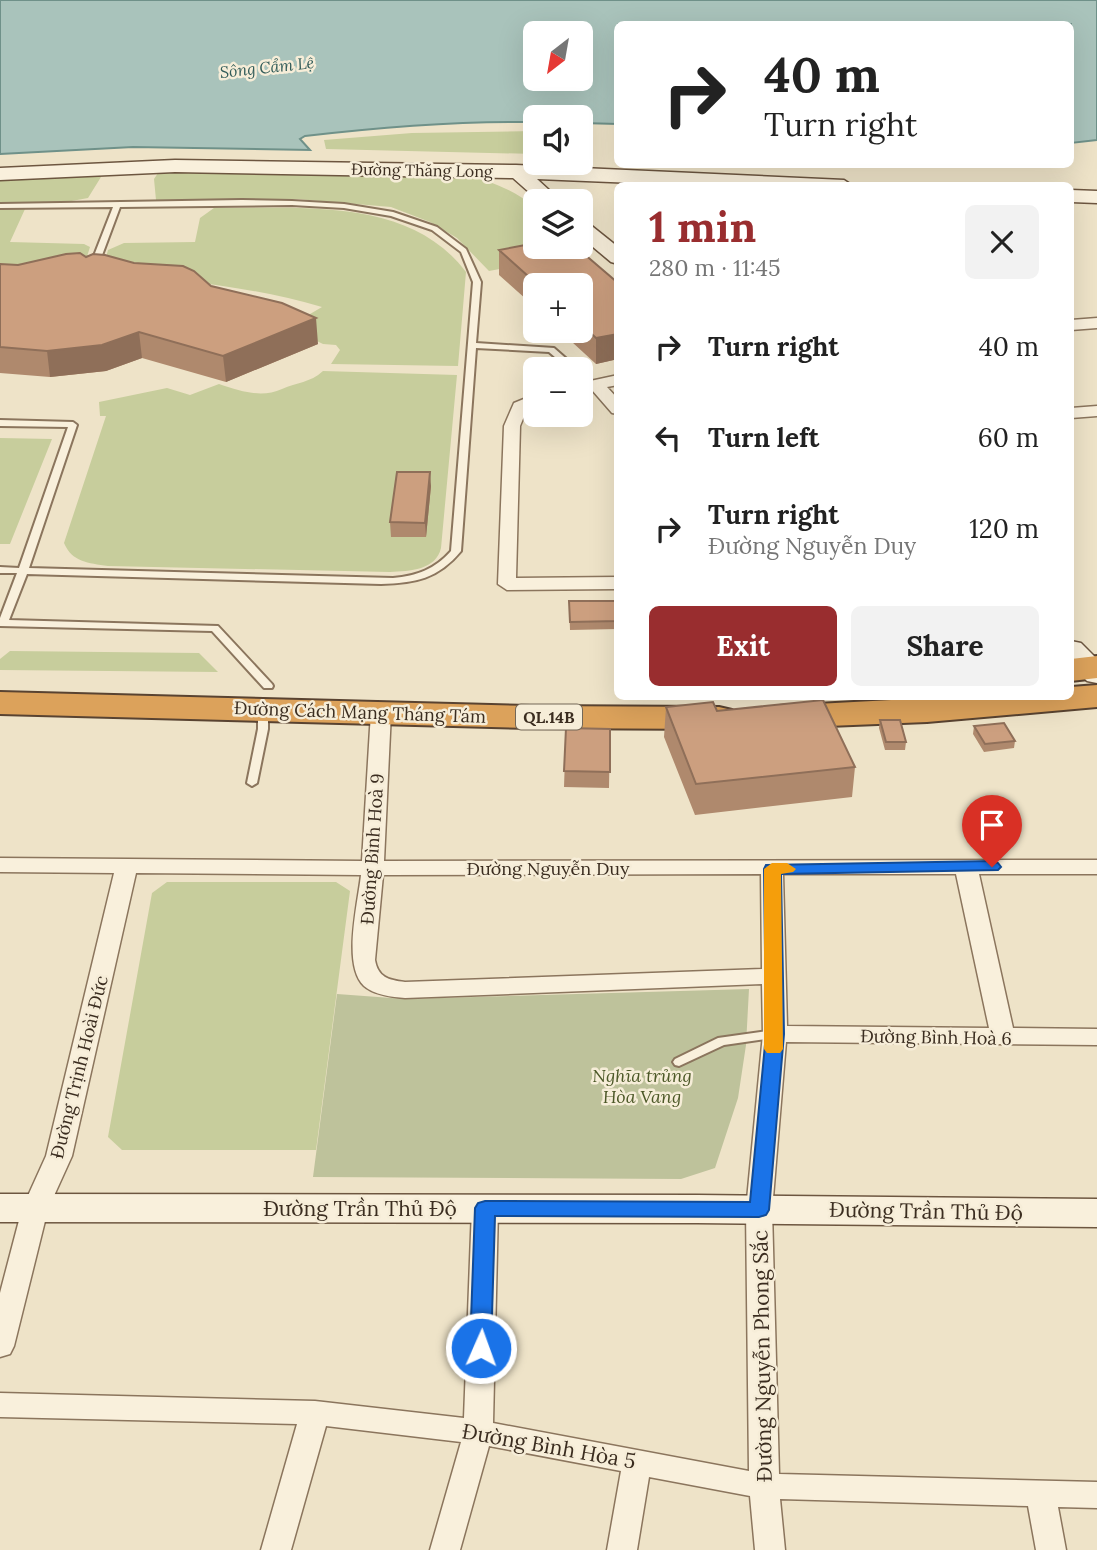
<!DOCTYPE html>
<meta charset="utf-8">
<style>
:root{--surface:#fff;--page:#f2f2f2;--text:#222;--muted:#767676;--accent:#992d2f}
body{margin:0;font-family:Lora,serif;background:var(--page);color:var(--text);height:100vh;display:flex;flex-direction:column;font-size:26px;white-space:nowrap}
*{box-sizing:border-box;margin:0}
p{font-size:23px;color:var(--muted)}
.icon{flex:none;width:38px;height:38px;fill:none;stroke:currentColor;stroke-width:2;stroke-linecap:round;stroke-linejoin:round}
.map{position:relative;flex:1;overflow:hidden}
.sheet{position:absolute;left:614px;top:182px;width:460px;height:518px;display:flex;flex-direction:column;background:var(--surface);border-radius:10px;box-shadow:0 7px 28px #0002}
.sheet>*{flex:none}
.guide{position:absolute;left:614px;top:21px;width:460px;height:147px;border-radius:10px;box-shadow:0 7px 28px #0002;background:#fff;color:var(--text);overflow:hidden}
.needle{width:46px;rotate:211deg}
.controls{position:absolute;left:523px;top:21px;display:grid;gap:14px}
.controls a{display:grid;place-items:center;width:70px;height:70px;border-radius:10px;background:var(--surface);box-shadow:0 7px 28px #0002;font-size:35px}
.pin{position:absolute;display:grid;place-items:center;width:60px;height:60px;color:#fff;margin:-72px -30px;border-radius:50% 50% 50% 0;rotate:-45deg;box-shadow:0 0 7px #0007}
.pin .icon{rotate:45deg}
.me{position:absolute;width:77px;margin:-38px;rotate:2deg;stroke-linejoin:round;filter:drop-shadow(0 0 5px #0008)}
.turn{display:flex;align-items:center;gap:24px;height:147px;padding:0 35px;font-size:32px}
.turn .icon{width:91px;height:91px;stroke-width:2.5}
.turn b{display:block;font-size:49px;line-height:60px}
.round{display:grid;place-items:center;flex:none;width:74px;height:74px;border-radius:10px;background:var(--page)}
.summary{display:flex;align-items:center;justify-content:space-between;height:119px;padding:0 35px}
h1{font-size:42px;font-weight:700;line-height:52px;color:var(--accent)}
.primary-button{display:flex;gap:14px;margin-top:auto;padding:14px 35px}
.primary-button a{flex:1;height:80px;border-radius:10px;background:var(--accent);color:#fff;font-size:28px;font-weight:700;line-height:80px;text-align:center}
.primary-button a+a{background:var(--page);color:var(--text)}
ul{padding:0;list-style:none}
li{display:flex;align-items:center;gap:21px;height:91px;padding:0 35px}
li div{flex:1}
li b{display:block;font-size:26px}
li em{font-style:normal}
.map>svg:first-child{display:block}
.green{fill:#c7cd9c}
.cemetery{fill:#bec29b}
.water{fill:#a9c3bb;stroke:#6f9189;stroke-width:2;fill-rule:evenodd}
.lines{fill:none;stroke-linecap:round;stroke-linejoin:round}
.lane-casing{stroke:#8b755d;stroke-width:4}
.street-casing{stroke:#8b755d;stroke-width:3}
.secondary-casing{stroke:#6d5640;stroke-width:3}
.highway-casing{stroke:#594331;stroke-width:4}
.lane{fill:#f9f0dc;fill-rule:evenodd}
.street{fill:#f9f0dc;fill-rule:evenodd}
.secondary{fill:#f9f0dc;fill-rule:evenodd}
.highway{fill:#dca25b;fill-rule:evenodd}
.wall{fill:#af896d}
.shaded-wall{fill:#8f6f59}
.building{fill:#cc9f7f;stroke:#8f6f59;stroke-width:2}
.route{fill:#1a73e8;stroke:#114b97;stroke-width:2}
.slow{fill:#f59e0b}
.labels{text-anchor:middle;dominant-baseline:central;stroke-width:5;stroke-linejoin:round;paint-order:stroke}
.far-water-label{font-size:16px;font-style:italic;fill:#305b58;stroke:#f6edd8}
.far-street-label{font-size:16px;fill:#3b2d20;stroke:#f6edd8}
.shield{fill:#f6edd8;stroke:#736757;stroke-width:2}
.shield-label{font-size:16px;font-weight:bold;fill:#3b2d20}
.street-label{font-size:18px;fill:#3b2d20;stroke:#f6edd8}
.park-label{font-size:18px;font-style:italic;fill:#4c5827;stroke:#f6edd8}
.near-street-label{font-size:21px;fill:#3b2d20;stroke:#f6edd8}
</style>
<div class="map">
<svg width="1097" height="1550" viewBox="0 0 1097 1550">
<rect width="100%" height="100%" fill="#eee3c8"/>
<!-- green -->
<path class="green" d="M535 131V154L326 149 324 140 412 133Z
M168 169 464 174C490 181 515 190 535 208L536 247H577L592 261 566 256 489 271 457 238 430 222 391 207 297 199 156 200 154 179 158 173Z
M96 173 101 177 88 198 66 202H0V180Z
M19 207 25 209 10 242 84 244 90 247 84 266 0 281V208Z
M214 208C299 209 409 196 466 272L458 366 331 364 340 350 336 345 323 344 288 327 322 307C250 285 176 282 103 268L108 250 124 243 195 242 200 218Z
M323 371 457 375 441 548C436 570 410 571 390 572L108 566C88 563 72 562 64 543L106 416H100L99 402 167 388 190 395 219 384C243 392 262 398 282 389 297 382 310 383 323 371Z
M0 438 52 439 10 544H0Z
M10 651 199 653 218 672 0 670V659Z
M167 882H336L350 891 316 1150H122L108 1137 152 893Z"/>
<!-- cemetery -->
<path class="cemetery" d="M749 989 746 1045 738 1098 715 1168 681 1179 313 1177 337 994 405 999Z"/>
<!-- water -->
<path class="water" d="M0 0H1097V140L1071 143V24H618V124L581 123V117H536L535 122C458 121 381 127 305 136L300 139 310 150 133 147 0 154ZM536 33H581V79H536Z"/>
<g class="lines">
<defs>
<path id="lane" d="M242 200 292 201 344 204 393 212 437 227 466 249 481 282 476 343 554 348 578 369H569L549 352 476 348 461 551C438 579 415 583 381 584L27 574 9 620 218 626 272 684 273 686 272 688H264L212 631 0 626V618L17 573H0V567L19 568 68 427 0 426V420L73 422 77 425 29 568 393 578C417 576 435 569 451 551L473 282 461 252 432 230 391 216 344 208 292 205 120 207 98 266 94 268 90 266 113 207 0 208V204Z
M263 706 268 709V729L257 783 252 786 247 783 258 729V709Z
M775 1030 779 1031 781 1034 779 1037 724 1045 679 1066 675 1065 673 1062 675 1059 718 1038Z"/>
<path id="street" d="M1097 318V328L1071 330V320Z
M618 375V385L607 387 618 399V414L612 413 592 390 581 393V383Z
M536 394V405L527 409 520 426 516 578 618 577V589L507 590 498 584 504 426 514 403Z
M1097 406V416L1071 418V408Z
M381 706 388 708 391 712 384 861 1097 860V874H979L1013 1028 1097 1029V1045L786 1042 772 1210 779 1474 1097 1482V1508L1058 1507 1066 1550H1036L1028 1506 780 1499 785 1550H755L750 1496 649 1477 637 1550H607L621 1471 489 1446 460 1550H430L461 1442 326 1426 291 1550H261L297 1424 0 1417V1393L315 1401 464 1418 472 1208 476 1201 485 1198 494 1201 498 1208 493 1423 749 1471 746 1210 763 1034 762 984 405 998C392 997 374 995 364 986 342 965 358 903 361 875L136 873 72 1156 48 1209 14 1346 10 1354 0 1357V1293L22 1209 46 1156 114 873 0 872V858L362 861 371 712 374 708ZM761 874 762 969 405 982C388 980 378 977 375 960L383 875ZM783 874H956L989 1028 787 1026Z"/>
<path id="secondary" d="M175 160 516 165 844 180 853 186H708L537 179 561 201H539L513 178 175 172 0 180V168Z
M1071 190 1097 191V203L1071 202Z
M581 221 588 223 618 247V264L611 262 581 237Z
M1071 641 1081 643 1097 659V683L1087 681 1071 665Z
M0 1194 697 1195 1097 1199V1227L697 1223 0 1222Z"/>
<path id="highway" d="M1097 656V678L1071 681V659Z
M1097 685V707L927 722 779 728 766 725 760 717 766 709 779 706 966 696H1071V687Z
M0 692 530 706 719 707 732 710 738 718 732 726 719 729 530 728 0 714Z"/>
</defs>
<!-- lane casing -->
<use href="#lane" class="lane-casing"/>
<!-- street casing -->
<use href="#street" class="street-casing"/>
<!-- secondary casing -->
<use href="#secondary" class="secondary-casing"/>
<!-- highway casing -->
<use href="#highway" class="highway-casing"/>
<!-- lane -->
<use href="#lane" class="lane"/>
<!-- street -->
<use href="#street" class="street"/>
<!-- secondary -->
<use href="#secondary" class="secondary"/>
<!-- highway -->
<use href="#highway" class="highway"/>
</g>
<!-- wall -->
<path class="wall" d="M499 250 618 283V359L596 364 560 331H581V285H536V308L499 275Z
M86 257 134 263 211 286 318 344 226 382 142 358 106 371 50 377 0 373V264L18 265Z
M431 486 426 537H391L390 522Z
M569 601H618V629L570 630Z
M666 707 717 711 855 767 852 797 695 815 664 737Z
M880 720 906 742 905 750H885L879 728Z
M974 726 1015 741 1014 748 984 752 973 734Z
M566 728 610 729 609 788 564 787Z"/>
<!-- shaded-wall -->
<path class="shaded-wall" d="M316 318 318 344 226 382 223 356Z
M139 332 142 358 106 371 50 377 47 351Z
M618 334V359L596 364V338Z
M430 472 431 486 426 537 425 523Z"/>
<!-- building -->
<path class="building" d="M536 243V247H576L618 283V334L596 338 581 324V285H538L499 250Z
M80 253 86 257 93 254 105 255 134 263 183 266 194 271 211 286 282 303 316 318 223 356 139 332 102 345 47 351 0 347V264L18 265 66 254Z
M397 472H430L425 523 390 522Z
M569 601H618V621L570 622Z
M823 700 855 767 696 784 666 707 713 702 717 711Z
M880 720H900L906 742H886Z
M1004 723 1015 741 985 744 974 726Z
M566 728 610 729V772L564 771Z"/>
<!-- route -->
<path class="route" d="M992 861 998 863 1001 867 998 870 781 874 784 1034 769 1210 766 1215 759 1217 495 1216 491 1348 488 1354 481 1356 473 1354 470 1348 475 1208 478 1203 485 1201 750 1202 766 1034 764 869 766 865Z"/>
<!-- slow -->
<path class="slow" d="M772 863H787L796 869 793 872 781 874 783 1049 780 1053H767L764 1049V869Z"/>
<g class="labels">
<!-- far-water labels -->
<g class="far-water-label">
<text transform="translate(267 67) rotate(-6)">Sông Cẩm Lệ</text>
</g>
<!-- far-street labels -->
<g class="far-street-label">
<text transform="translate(422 170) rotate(1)">Đường Thăng Long</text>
</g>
<!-- shield labels -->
<rect class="shield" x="516" y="704.5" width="66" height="25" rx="5"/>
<g class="shield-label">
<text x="549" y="717">QL.14B</text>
</g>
<!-- street labels -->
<g class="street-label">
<text transform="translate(360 712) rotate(2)">Đường Cách Mạng Tháng Tám</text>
<text transform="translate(372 849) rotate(-86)">Đường Bình Hoà 9</text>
<text x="548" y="868">Đường Nguyễn Duy</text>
<text transform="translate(936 1037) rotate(1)">Đường Bình Hoà 6</text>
<text transform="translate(79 1067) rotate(-76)">Đường Trịnh Hoài Đức</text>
</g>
<!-- park labels -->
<g class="park-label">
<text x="642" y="1075">Nghĩa trủng<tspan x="642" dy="21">Hòa Vang</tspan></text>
</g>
<!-- near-street labels -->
<g class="near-street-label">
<text x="360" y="1208">Đường Trần Thủ Độ</text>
<text transform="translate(926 1211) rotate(1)">Đường Trần Thủ Độ</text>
<text transform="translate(762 1356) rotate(-91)">Đường Nguyễn Phong Sắc</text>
<text transform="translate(549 1446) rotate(10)">Đường Bình Hòa 5</text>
</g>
</g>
</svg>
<div class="controls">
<a><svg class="needle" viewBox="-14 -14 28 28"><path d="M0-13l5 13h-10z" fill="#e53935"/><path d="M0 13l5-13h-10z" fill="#767676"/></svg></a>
<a><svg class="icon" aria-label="sound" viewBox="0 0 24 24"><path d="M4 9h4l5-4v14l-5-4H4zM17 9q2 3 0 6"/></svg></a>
<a><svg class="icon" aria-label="layers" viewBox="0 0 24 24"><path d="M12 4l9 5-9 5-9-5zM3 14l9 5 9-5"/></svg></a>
<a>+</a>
<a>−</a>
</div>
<div class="pin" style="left:992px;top:867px;background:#d93025"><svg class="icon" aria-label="arrive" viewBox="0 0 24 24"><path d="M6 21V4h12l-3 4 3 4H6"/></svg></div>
<svg class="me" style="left:481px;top:1348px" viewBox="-20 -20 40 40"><circle r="17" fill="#1a73e8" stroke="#fff" stroke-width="3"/><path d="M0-11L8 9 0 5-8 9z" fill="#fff"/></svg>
<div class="guide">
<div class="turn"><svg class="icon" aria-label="right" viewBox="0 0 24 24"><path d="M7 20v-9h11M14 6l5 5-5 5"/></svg><div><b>40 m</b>Turn right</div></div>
</div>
<section class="sheet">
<div class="summary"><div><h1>1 min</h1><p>280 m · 11:45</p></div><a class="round"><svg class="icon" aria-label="close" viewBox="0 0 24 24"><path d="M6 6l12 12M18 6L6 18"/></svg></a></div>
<ul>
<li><svg class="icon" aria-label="right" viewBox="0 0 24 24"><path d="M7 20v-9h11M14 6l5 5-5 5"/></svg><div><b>Turn right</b></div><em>40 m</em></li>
<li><svg class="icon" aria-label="left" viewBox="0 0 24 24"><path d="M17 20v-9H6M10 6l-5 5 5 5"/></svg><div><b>Turn left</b></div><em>60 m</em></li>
<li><svg class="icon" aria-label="right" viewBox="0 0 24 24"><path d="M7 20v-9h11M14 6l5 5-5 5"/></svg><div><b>Turn right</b><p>Đường Nguyễn Duy</p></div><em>120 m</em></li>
</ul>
<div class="primary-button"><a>Exit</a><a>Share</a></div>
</section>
</div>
